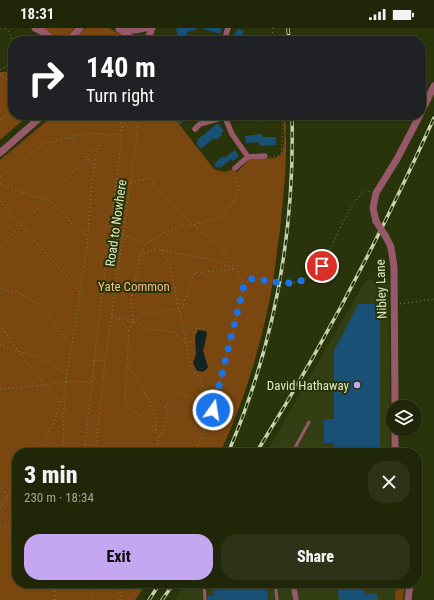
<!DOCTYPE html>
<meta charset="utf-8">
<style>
:root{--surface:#202708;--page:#2d3316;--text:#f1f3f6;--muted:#a2a59c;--line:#3d4429;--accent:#c5a7f1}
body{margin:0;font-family:"Roboto Condensed",sans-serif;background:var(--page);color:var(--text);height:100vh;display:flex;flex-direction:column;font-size:15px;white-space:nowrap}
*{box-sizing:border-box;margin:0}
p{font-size:13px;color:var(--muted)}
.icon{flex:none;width:22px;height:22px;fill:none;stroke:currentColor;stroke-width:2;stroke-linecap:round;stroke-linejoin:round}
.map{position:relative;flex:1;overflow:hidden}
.drawer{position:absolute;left:12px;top:420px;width:410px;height:140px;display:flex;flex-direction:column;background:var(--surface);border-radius:16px;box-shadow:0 1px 3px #0004,0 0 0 1px var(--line)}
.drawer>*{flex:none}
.hud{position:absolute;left:8px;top:8px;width:418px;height:84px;border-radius:16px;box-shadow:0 1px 3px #0004,0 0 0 1px var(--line);background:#202124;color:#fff;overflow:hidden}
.buttons{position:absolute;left:386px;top:372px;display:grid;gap:8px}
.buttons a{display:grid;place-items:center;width:36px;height:36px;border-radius:50%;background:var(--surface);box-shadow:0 1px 3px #0004,0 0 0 1px var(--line);font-size:20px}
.pin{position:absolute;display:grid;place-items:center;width:34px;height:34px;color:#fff;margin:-17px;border:2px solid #fff;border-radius:50%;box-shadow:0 1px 4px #0007}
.me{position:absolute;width:44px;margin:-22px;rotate:13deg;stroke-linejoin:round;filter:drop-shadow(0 0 3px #0008)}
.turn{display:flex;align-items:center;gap:14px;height:84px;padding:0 12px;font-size:18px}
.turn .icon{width:52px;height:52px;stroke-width:2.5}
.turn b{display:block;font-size:28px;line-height:34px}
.round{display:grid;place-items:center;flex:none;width:42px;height:42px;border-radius:16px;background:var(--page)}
.summary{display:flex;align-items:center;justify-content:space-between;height:68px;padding:0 12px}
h1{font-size:24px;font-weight:800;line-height:30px}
.action{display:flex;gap:8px;margin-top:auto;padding:8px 12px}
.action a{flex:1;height:46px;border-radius:16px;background:var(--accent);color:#111;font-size:16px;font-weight:800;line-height:46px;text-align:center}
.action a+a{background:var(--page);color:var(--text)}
.status{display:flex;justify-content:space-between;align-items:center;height:28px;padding:0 20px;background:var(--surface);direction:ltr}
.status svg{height:11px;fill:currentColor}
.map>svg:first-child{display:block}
.built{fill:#333f12}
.green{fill:#79470f}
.water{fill:#122522}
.building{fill:#195076}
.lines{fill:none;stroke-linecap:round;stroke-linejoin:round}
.path{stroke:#7c875f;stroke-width:1;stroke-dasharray:1 3;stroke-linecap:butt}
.service{stroke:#97596a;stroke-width:3}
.minor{stroke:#97596a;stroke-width:5.5}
.tertiary{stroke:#97596a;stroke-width:7}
.rail-casing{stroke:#c6d2ab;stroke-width:3.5}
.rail{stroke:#2a340b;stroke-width:2;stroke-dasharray:6;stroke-linecap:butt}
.tertiary-bridge{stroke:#97596a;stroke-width:7}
.route{stroke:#1a73e8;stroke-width:7;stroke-dasharray:0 12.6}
.poi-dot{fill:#c5a7f1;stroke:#2a340b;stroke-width:1.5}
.labels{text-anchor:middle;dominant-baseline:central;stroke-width:4;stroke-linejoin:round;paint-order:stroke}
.street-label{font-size:13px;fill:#dce9c2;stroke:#2a340b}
.park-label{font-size:13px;fill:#f5bb87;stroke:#2a340b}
.poi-label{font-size:13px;fill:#dce9c2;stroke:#2a340b;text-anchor:end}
</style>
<div class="status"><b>18:31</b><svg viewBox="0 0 49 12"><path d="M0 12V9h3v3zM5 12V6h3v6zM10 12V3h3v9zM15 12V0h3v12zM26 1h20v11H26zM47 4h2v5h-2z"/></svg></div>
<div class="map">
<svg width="434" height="572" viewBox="0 0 434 572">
<rect width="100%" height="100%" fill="#2a340b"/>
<!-- built -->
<path class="built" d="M369 251 389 253 390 425H266L363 257Z
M187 555H396V556L395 572H175Z"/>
<!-- green -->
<path class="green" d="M40 0H74L65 13H59L55 8Z
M87 0H109L131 13H73L81 3Z
M0 44H13V87H29L0 112Z
M54 87H172L214 141C220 143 226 146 232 141L237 144 249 132 274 130 281 127C286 115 284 100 283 87H285C288 126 284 164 280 202 277 219 276 237 273 254 263 311 245 372 220 425H17V555H147L135 572H0V132Z
M396 555H405L403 572H395Z"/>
<!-- water -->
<path class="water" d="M198 302 206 303 207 306 203 323 208 339C205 343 203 345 197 343L193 335 196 326 195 308Z"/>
<!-- building -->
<path class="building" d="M176 0H196V2L187 4V7L178 9Z
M204 0H222L220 6 204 1Z
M238 1 244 3 241 10 234 7Z
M177 87H190L180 96 174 90Z
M259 87H280V91L265 92V93L259 94Z
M218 95 224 103 221 105 222 107 216 112 214 110 201 121 196 115 198 114 197 112Z
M262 106 263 109H276V117L260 118 259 114 246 115 245 108Z
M235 122 239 128 233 133 231 131 220 140 219 138 217 140 214 136 223 128 224 130Z
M358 276H380V425H334V415H324V391H334V323Z
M216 555H266L268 572H208V568L214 567 212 556Z
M337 555H363L365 567 377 565 378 572H339Z"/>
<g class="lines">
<!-- path -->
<path class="path" d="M0 1V0
M272 9 273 0
M0 42 6 39 10 33 12 9 8 3 4 0
M0 46 6 51H13
M0 92 13 82
M110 107 118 106 122 100 137 87
M70 110 79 119 93 138
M270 129 280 127 281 125 283 101 282 87
M0 149 43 116 73 108 95 105 109 107 0 219
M131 154 150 150 155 159 186 191 221 219 235 241 243 256
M0 156 32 168 47 171 61 182 72 196 87 208
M0 173 80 264
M123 207 145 215
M161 222 169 235 192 342 200 350 209 379
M140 227 155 221 214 232 235 241
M0 260C10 263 21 265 30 271 44 279 62 305 71 319
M400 276 434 271
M112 288 140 296 148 301 174 304 187 318 194 311 196 300H203L209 305
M119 290 129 303 125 373 130 381 141 388 156 402 158 412
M133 294 140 287 182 280 194 245 235 241
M0 297 19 324 45 357
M129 303 133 294 131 273 140 228 146 215 165 204 183 198 194 197 223 188 232 176 239 164 236 147
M0 317 9 321 39 329 67 346
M94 332 104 333
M128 336 150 374 156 389V402
M66 354 64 368 60 375 45 357Z
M90 355 78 353 66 354 87 220 91 163 97 120
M0 361 45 357
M38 425 54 394 60 376
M61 425 64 407 63 391 65 373 64 369
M84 425 102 264 121 117 122 100 119 87
M95 425 105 333 137 108 138 87
M157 425 158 412 168 387 165 378 180 364 212 381
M194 425 209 393 213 382 244 257 253 250C280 255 301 262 322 238 331 222 350 173 364 164 365 164 368 164 370 163
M0 457 8 469 0 473
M0 480 17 458
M0 498 17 502
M89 555 93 572
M114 555 113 562 120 567
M55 572V555
M120 572 125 555"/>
<!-- service -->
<path class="service" d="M292 425 309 394
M204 555 205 572
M275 555 277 572"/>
<!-- minor -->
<path class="minor" d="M225 9 238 13
M224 13 228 0
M264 13 267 12
M224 87 232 106 248 129
M195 101 200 96 224 89
M235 140 248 129 265 128
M293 555 296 572"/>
<!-- tertiary -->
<path class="tertiary" d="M35 0 45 5 54 13
M121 0 135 2 145 0
M119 1 136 13
M70 13 73 8 80 0
M147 13 152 0
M421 85 434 58
M0 125 43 87
M376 193 373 180 376 165 397 131 420 87
M386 209 391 219 394 239 395 379
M395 401V425
M408 572 410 555"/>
<defs>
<path id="rail" d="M288 0 289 13
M228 425C275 316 295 206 292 87
M256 425C323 318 382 205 434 90
M149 572 160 555
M162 572 174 555"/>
</defs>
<!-- rail casing -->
<use href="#rail" class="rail-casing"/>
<!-- rail -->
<use href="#rail" class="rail"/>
<!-- tertiary-bridge -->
<path class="tertiary-bridge" d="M376 193 386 209"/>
</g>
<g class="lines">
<!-- route -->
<path class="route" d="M213 382 244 257 253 250C280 255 301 262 322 238"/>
</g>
<!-- markers -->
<circle class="poi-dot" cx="357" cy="357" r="4"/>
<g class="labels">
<!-- street labels -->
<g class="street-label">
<text transform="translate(116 195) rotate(-82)">Road to Nowhere</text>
<text transform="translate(381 261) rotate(-92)">Nibley Lane</text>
</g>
<!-- park labels -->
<g class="park-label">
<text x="134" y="258">Yate Common</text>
</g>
<!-- poi labels -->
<g class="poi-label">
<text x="349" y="357">David Hathaway</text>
</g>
</g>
</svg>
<div class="buttons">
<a><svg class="icon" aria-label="layers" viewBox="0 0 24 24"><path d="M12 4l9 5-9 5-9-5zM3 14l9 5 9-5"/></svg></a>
</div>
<div class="pin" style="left:322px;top:238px;background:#d93025"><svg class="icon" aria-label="arrive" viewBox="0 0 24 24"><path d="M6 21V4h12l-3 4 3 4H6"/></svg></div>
<svg class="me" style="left:213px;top:382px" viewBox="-20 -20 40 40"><circle r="17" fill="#1a73e8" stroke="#fff" stroke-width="3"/><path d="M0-11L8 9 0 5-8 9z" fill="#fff"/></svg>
<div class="hud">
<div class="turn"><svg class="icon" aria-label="right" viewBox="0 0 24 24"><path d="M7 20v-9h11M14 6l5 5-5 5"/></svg><div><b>140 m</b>Turn right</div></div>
</div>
<section class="drawer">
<div class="summary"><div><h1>3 min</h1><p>230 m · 18:34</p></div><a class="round"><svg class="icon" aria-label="close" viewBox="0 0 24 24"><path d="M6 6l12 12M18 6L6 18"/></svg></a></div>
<div class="action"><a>Exit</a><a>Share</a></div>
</section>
</div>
